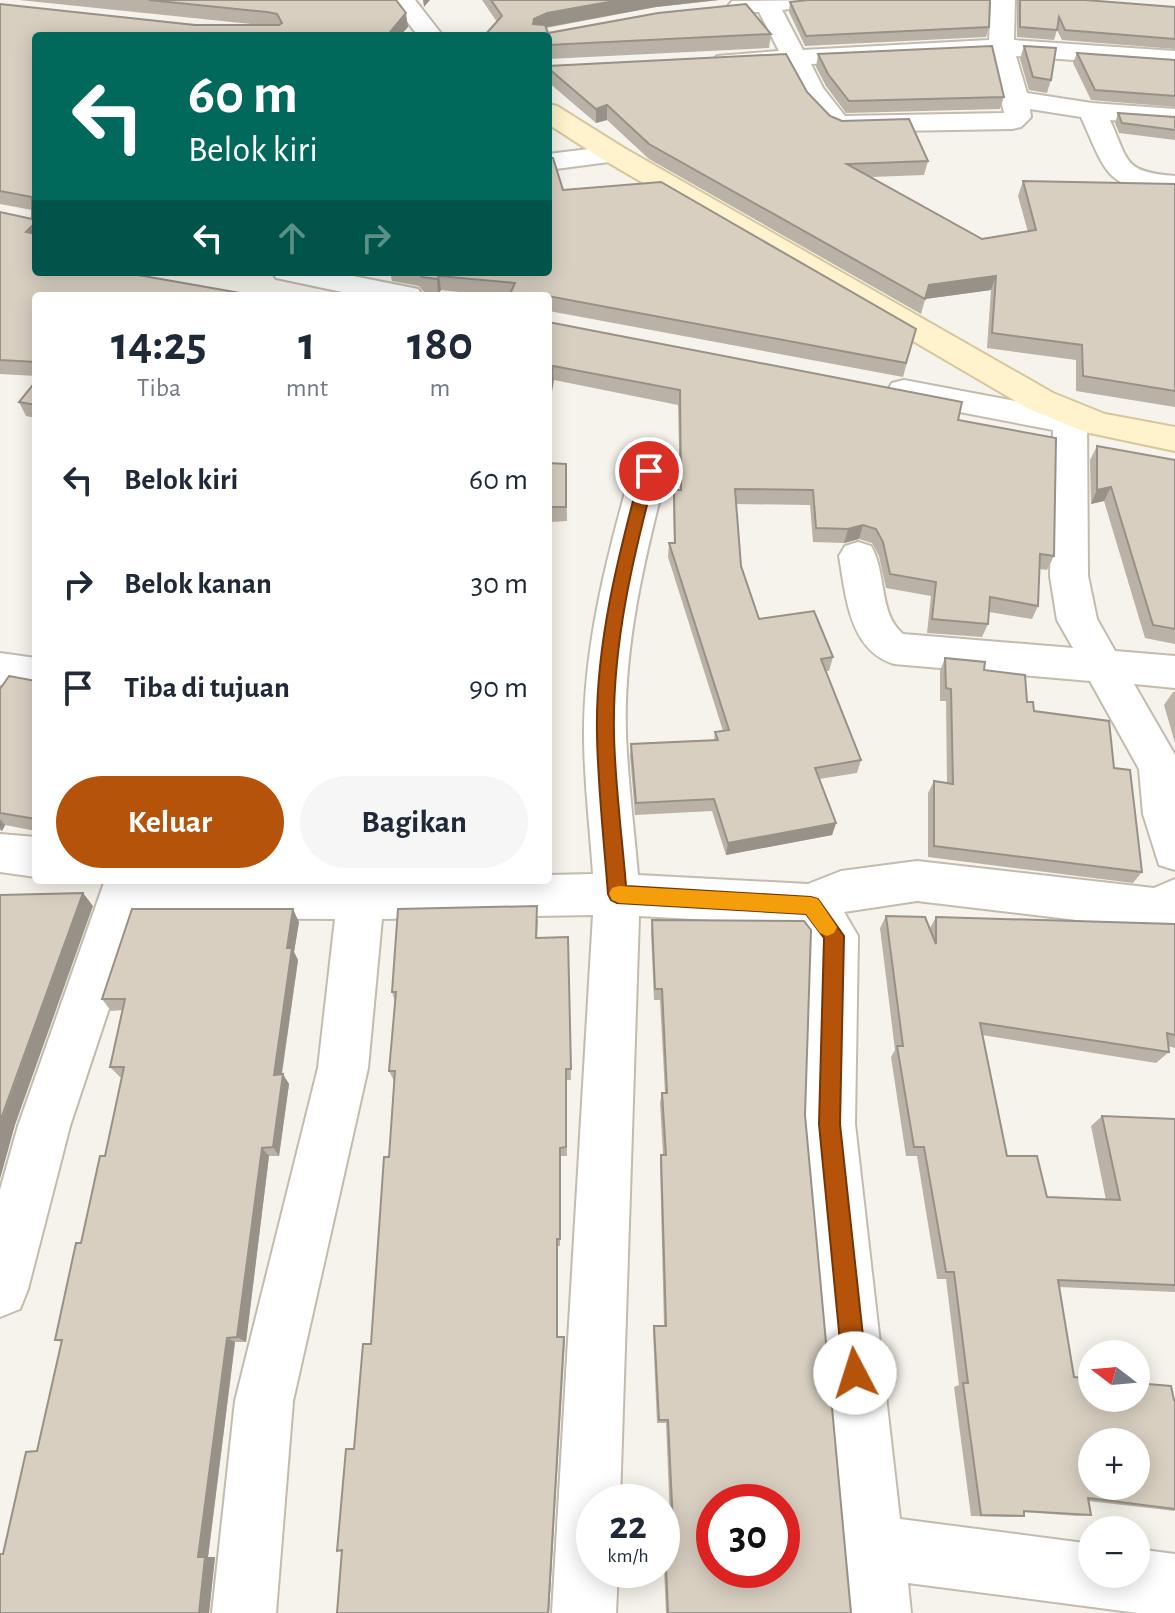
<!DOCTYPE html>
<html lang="id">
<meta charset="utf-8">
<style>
:root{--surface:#fff;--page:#f6f6f7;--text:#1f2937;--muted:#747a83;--accent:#b45309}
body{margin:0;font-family:"Alegreya Sans",sans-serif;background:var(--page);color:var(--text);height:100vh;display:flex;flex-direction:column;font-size:30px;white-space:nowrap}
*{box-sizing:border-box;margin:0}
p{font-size:26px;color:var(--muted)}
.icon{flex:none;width:44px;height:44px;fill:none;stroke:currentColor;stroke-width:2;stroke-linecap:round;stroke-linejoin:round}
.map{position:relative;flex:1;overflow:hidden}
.panel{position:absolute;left:32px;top:292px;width:520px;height:592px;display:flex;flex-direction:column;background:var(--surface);border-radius:8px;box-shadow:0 4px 20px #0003}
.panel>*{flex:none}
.banner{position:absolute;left:32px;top:32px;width:520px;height:244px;border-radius:8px;box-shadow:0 4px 20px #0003;background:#00695c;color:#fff;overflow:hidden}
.needle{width:52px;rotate:286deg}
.tools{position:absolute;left:1078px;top:1340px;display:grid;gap:16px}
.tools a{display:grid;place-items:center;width:72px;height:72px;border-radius:50%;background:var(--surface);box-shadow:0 4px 20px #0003;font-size:40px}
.speed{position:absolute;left:576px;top:1484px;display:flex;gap:16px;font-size:40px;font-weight:700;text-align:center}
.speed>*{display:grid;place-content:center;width:104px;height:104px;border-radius:50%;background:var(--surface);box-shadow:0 4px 20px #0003;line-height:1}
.speed small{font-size:20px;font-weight:400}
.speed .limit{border:12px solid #d22;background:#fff;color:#111}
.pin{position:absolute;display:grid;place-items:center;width:68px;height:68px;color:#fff;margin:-34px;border:4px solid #fff;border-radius:50%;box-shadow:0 2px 8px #0007}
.me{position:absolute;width:88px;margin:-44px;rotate:355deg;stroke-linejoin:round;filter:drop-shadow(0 0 6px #0008)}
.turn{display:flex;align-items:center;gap:28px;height:168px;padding:0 24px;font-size:36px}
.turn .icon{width:104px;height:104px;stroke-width:2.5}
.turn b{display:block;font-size:56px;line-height:68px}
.lanes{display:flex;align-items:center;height:76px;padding:0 24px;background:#0003;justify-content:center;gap:40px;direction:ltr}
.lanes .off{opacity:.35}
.eta{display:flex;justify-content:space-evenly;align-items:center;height:136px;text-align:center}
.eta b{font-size:48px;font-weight:700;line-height:56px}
.primary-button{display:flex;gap:16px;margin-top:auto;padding:16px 24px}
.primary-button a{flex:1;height:92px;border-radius:48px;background:var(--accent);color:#fff;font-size:32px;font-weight:700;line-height:92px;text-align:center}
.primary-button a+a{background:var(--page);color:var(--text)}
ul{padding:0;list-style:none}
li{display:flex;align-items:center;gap:24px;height:104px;padding:0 24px}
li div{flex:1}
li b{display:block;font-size:30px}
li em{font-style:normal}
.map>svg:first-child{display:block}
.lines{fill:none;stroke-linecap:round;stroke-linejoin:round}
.street-casing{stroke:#c2bbae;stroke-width:4}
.secondary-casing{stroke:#d6c79b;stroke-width:4}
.street{fill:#fff;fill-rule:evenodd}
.secondary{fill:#fff3cd;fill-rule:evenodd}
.wall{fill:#bab2a6}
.shaded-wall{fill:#979187}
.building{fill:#d8cfc1;stroke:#979187;stroke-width:2;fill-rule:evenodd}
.route{fill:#b45309;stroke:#753606;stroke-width:2}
.slow{fill:#f59e0b}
</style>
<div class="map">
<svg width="1175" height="1613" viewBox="0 0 1175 1613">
<rect width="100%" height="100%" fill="#f6f3ec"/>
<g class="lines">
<defs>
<path id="street" d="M391 0H415L443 36H418Z
M823 0 819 5 782 10 803 50 989 40 991 0H1015L1014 40 1175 51V67L1016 56 1027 93 1092 103 1175 109V125L1110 120C1129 163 1124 172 1175 176V194C1105 187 1108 177 1081 117L1030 109 1031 117 1021 127 1012 129 837 132C816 127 795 85 786 66L726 69 717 66 713 61 717 56 779 51 759 12 732 11 728 6 732 1ZM991 55 1004 113 845 116 823 88 811 64Z
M614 146 624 148 628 154 624 160 548 170V154Z
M272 272H333L418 289 423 296H361L276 278Z
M904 380 1057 409 1070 404 1082 407 1087 415 1088 576 1097 619 1115 651 1175 656V688L1134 684 1175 755V870L1159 865 1143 814 1139 769 1090 681 894 664C849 650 846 596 839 556L845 546 858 542 871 546C887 573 878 613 903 634L1073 648 1057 620 1050 576 1053 430 892 399 887 391 892 383Z
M649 459 662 462 667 471C645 556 623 646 626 735 628 782 634 828 638 875L808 884 841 871 917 861 1154 888 1175 879V924L1160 930 917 901 844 912 858 936 855 1124 900 1519 1092 1544V1574H1136V1549L1175 1554V1613H1138L908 1583 911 1613H847L803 1124 810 941 798 925 639 916 620 1502H594V1570H618L616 1613H552L593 915 382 919 368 1068 293 1401 276 1613H212L235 1401 318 1068 335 919 139 918 70 1126 28 1289 20 1309 0 1317V1190L18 1126 105 880H548V875L593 874C590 828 584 781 584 734 584 645 607 556 631 471L636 462Z
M0 653 36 658V690L0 685Z
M0 834 36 837V877L0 872Z"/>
<path id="secondary" d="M548 104 557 106 624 148 1053 393 1105 414 1175 427V451L1085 432 1029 409 604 160 548 124Z"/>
</defs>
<!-- street casing -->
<use href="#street" class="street-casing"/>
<!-- secondary casing -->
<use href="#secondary" class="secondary-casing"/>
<!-- street -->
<use href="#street" class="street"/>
<!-- secondary -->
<use href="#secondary" class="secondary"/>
</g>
<!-- wall -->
<path class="wall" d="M19 0H396L408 27 36 36V272L246 294 247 296H36V376L0 374V212L32 219V210L0 204V4L195 25H261Z
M482 0H719L656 7 546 28 548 33 771 34 769 48 548 59V36L497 22Z
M1017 0H1085L1175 7V49L1062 40 1057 30 1054 40 1017 37Z
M790 2 989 27 986 37 805 46 789 12Z
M1024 46 1051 80 1047 93 1029 90 1020 59Z
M1077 53 1175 60V107L1091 100 1073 63Z
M818 54 1004 97 1000 109 846 113 826 86 816 67Z
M548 66 807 92 830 116 928 161 924 175 871 177 982 239 1028 232 1018 196 1023 181 1175 184V407L1076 391V360L987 348 991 290 925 299 921 314 649 159 607 120 596 123 548 82Z
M1118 113 1175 117V140L1119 133 1115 123Z
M563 190 916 329 903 377 549 311 548 296H496L441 290 438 294 424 292 419 286 392 281 390 272H548Z
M548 322 958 420 1054 556 1047 570 1040 569 1038 606 1032 619 989 612 988 624 982 637 927 633 931 596 886 588 879 556 872 543 859 539 844 543 813 542 810 505 736 504 741 566 759 619 833 657 829 671H825L861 760 857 773 819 779 836 823 832 835 726 855 712 811 635 815 630 756 631 744 714 740 715 732 723 731 668 557 669 543H674L673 504 674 490H680L678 405 554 380Z
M36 381V418L26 416 19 402Z
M1097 446 1175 460V644L1145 638 1104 501 1091 504 1090 460Z
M548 463 566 464 567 521 551 522 548 657Z
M945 658 984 670 1027 702 1034 711 1114 768 1142 872 1133 883 928 857V793L934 781 947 783 946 701H940V671Z
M36 681V831L5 825 2 831 0 830V689Z
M1173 692H1175V743L1164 705Z
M886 916 930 928 936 917 1175 924V1048L1168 1046 1169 1052 1156 1063 982 1035 1007 1156 1047 1197 1106 1200 1091 1126 1102 1116 1175 1119V1292L1059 1287 1074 1377 1175 1400V1511L1088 1501 1091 1515 1077 1516 1024 1512V1516L1013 1517 971 1516 954 1387 959 1385 946 1279H937L917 1156H906L891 1057 895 1050 880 928Z
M538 919 537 938 568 937 571 1080H566L567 1156H560V1246H557V1337H564L565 1342 549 1613H337L354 1449 371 1344 389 1157 394 1081 389 1071 395 1001 392 992Z
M652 920 805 1115 851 1613H666L663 1546H671L666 1423H657L653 1331 654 1326H664L660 1164 661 1155H663L660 1103 662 1093H665L660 1000H654L651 932Z
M299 922 294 952 298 960 282 1074 289 1084 279 1156H269L246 1342H235L208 1557H215L209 1613 3 1554 37 1451 61 1342 55 1340 105 1156 122 1077H120L110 1067 122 1010 111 1011 102 999Z"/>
<!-- shaded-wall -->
<path class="shaded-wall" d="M423 0H430L424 7Z
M620 0H719L656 7 547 27 535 33 533 24 534 19 547 13Z
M406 13 408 27 400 36H387Z
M607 105V120L596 123V109Z
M36 222V243L26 232Z
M439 276 441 290 438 294 437 279Z
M996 276 991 290 925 299 921 314 929 285Z
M553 366 554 380 548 416V399Z
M1111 487 1104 501 1091 504 1097 490Z
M550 507 551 522 548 657V613Z
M863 525 859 539 844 543 848 529Z
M0 819 5 825 2 831 0 828Z
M836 823 832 835 726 855 728 843Z
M83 893 93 906 15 1125 0 1179V1124Z
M293 909 299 922 294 952 298 960 280 1085 274 1075 287 948Z
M283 1074 289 1084 279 1156 273 1147Z
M262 1148 269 1156 246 1342 237 1337Z
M564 1337 549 1613H548Z
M227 1338 235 1342 208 1557H198Z
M205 1557H215L209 1613H199Z"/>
<!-- building -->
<path class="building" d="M149 0H396L406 13 387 36H36V222L26 232 36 234 35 257H36V272H121L246 294 245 296H36V362L0 360V212L32 219V197L0 191V4L195 25H279L282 23 277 14 267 12Z
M491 0H620L547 13 534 19 533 24 545 25 548 33 658 13 746 4 771 34 548 45V36H484L502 16Z
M808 0H990L989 27 806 36 790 2Z
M1020 0H1085L1175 7V39L1065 30 1059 17 1057 30 1020 27Z
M992 46 1004 97 849 101 828 74 818 54Z
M1024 46 1056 48 1051 80 1033 77Z
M1077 53 1175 60V96L1095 90Z
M786 54 807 92 830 116 842 121 909 119 928 161 847 164 982 239 1036 230 1023 181 1175 184V391L1083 376 1082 345 992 333 996 276 929 285 925 299 649 144 607 105 596 109 548 68V66Z
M1118 113 1175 117V130L1122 123Z
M548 156 553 158 563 190 661 182 916 329 906 363 548 296H509L515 283 439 276 437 279 422 277 417 272H548Z
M548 322 962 402 958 420 1056 438 1054 556 1040 554 1038 606 990 597 988 624 932 619 936 582 890 574 883 542 876 529 863 525 848 529 816 528 813 490 735 489 741 566 759 619 814 611 833 657 821 659 861 760 815 768 836 823 728 843 714 799 636 803 631 744 718 740 715 732 729 730 669 543H675L674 490H681L680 390 553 366 548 399Z
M36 381V405L19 402Z
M1097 446 1175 460V629L1153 625 1111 487 1097 490Z
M548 463 566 464V507H550L548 613Z
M945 658 985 662 984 670 1025 675 1027 702H1033L1034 711 1109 721 1114 768 1130 770 1142 872 934 846V781L953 784 951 689 946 688Z
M9 676 36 681V819L0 813V689Z
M83 893 2 1116 0 1124V895Z
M537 906 536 938 568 937 571 1069H566V1147L560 1148V1239H557V1337H564L548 1613H337L342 1550 337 1551 346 1449H354L363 1344H371L384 1157H389L395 1071H389L396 992H392L398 909Z
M132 909H293L287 948H292L274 1075 283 1074 273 1147 262 1148 237 1337 227 1338 198 1557H205L199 1613H0V1554H3L26 1452 37 1451 62 1340H55L76 1243H81L100 1156H105L124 1067H110L125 999H102Z
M886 916 925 917 936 944V917L1175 924V1035L1167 1033 1169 1052 980 1023 1007 1156H1037L1047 1197 1120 1200 1102 1116 1175 1119V1285L1058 1280 1074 1377 1092 1378V1398H1136V1383L1171 1386 1174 1400H1175V1509L1088 1498 1091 1515 1024 1511V1516L981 1515 963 1383H968L954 1272H946L924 1147H914L897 1046H903ZM1092 1442H1136V1486H1092Z
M652 920 804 921 811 930 805 1115 851 1613H668L665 1546H674L668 1420H659L654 1326H666L661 1155H666L662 1093H667L662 989H655ZM714 1502H782V1570H714Z"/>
<!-- route -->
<path class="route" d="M649 466 656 471C633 556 612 645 614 734 615 785 622 836 626 886L811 897 818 899 844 936 840 1124 867 1373 864 1381 855 1385 846 1381 843 1373 819 1124 824 938 806 914 617 903 611 900 608 894C604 841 598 788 597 735 595 646 618 556 641 471Z"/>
<!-- slow -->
<path class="slow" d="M619 886 811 897 818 899 837 927 834 933 827 936 820 933 806 914 619 903 612 900 609 894 612 888Z"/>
</svg>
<div class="tools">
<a><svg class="needle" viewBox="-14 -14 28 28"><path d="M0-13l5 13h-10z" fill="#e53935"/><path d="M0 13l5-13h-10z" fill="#747a83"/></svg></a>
<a>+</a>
<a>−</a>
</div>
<div class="speed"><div>22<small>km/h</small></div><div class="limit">30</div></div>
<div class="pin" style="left:649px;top:471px;background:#d93025"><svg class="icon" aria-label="arrive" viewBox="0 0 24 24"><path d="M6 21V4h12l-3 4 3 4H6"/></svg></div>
<svg class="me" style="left:855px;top:1373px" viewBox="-20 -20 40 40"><circle r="19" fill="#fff"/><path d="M0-13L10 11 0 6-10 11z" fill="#b45309"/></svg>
<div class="banner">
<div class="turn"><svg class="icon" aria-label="left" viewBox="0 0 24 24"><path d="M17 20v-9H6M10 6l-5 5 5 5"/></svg><div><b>60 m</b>Belok kiri</div></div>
<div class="lanes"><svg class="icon" aria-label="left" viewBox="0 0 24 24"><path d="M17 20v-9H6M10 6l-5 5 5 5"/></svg><svg class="icon off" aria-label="ahead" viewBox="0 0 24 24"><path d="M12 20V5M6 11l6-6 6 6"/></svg><svg class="icon off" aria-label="right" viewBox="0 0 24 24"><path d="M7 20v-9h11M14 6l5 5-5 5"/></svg></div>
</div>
<section class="panel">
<div class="eta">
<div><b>14:25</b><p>Tiba</p></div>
<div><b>1</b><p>mnt</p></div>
<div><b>180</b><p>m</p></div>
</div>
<ul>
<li><svg class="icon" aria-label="left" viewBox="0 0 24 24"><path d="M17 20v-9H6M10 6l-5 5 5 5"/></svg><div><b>Belok kiri</b></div><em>60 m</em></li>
<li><svg class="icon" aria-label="right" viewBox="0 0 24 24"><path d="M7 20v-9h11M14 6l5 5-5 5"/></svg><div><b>Belok kanan</b></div><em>30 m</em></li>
<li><svg class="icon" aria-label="arrive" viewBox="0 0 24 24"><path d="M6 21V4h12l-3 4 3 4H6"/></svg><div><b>Tiba di tujuan</b></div><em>90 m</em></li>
</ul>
<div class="primary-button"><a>Keluar</a><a>Bagikan</a></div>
</section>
</div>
